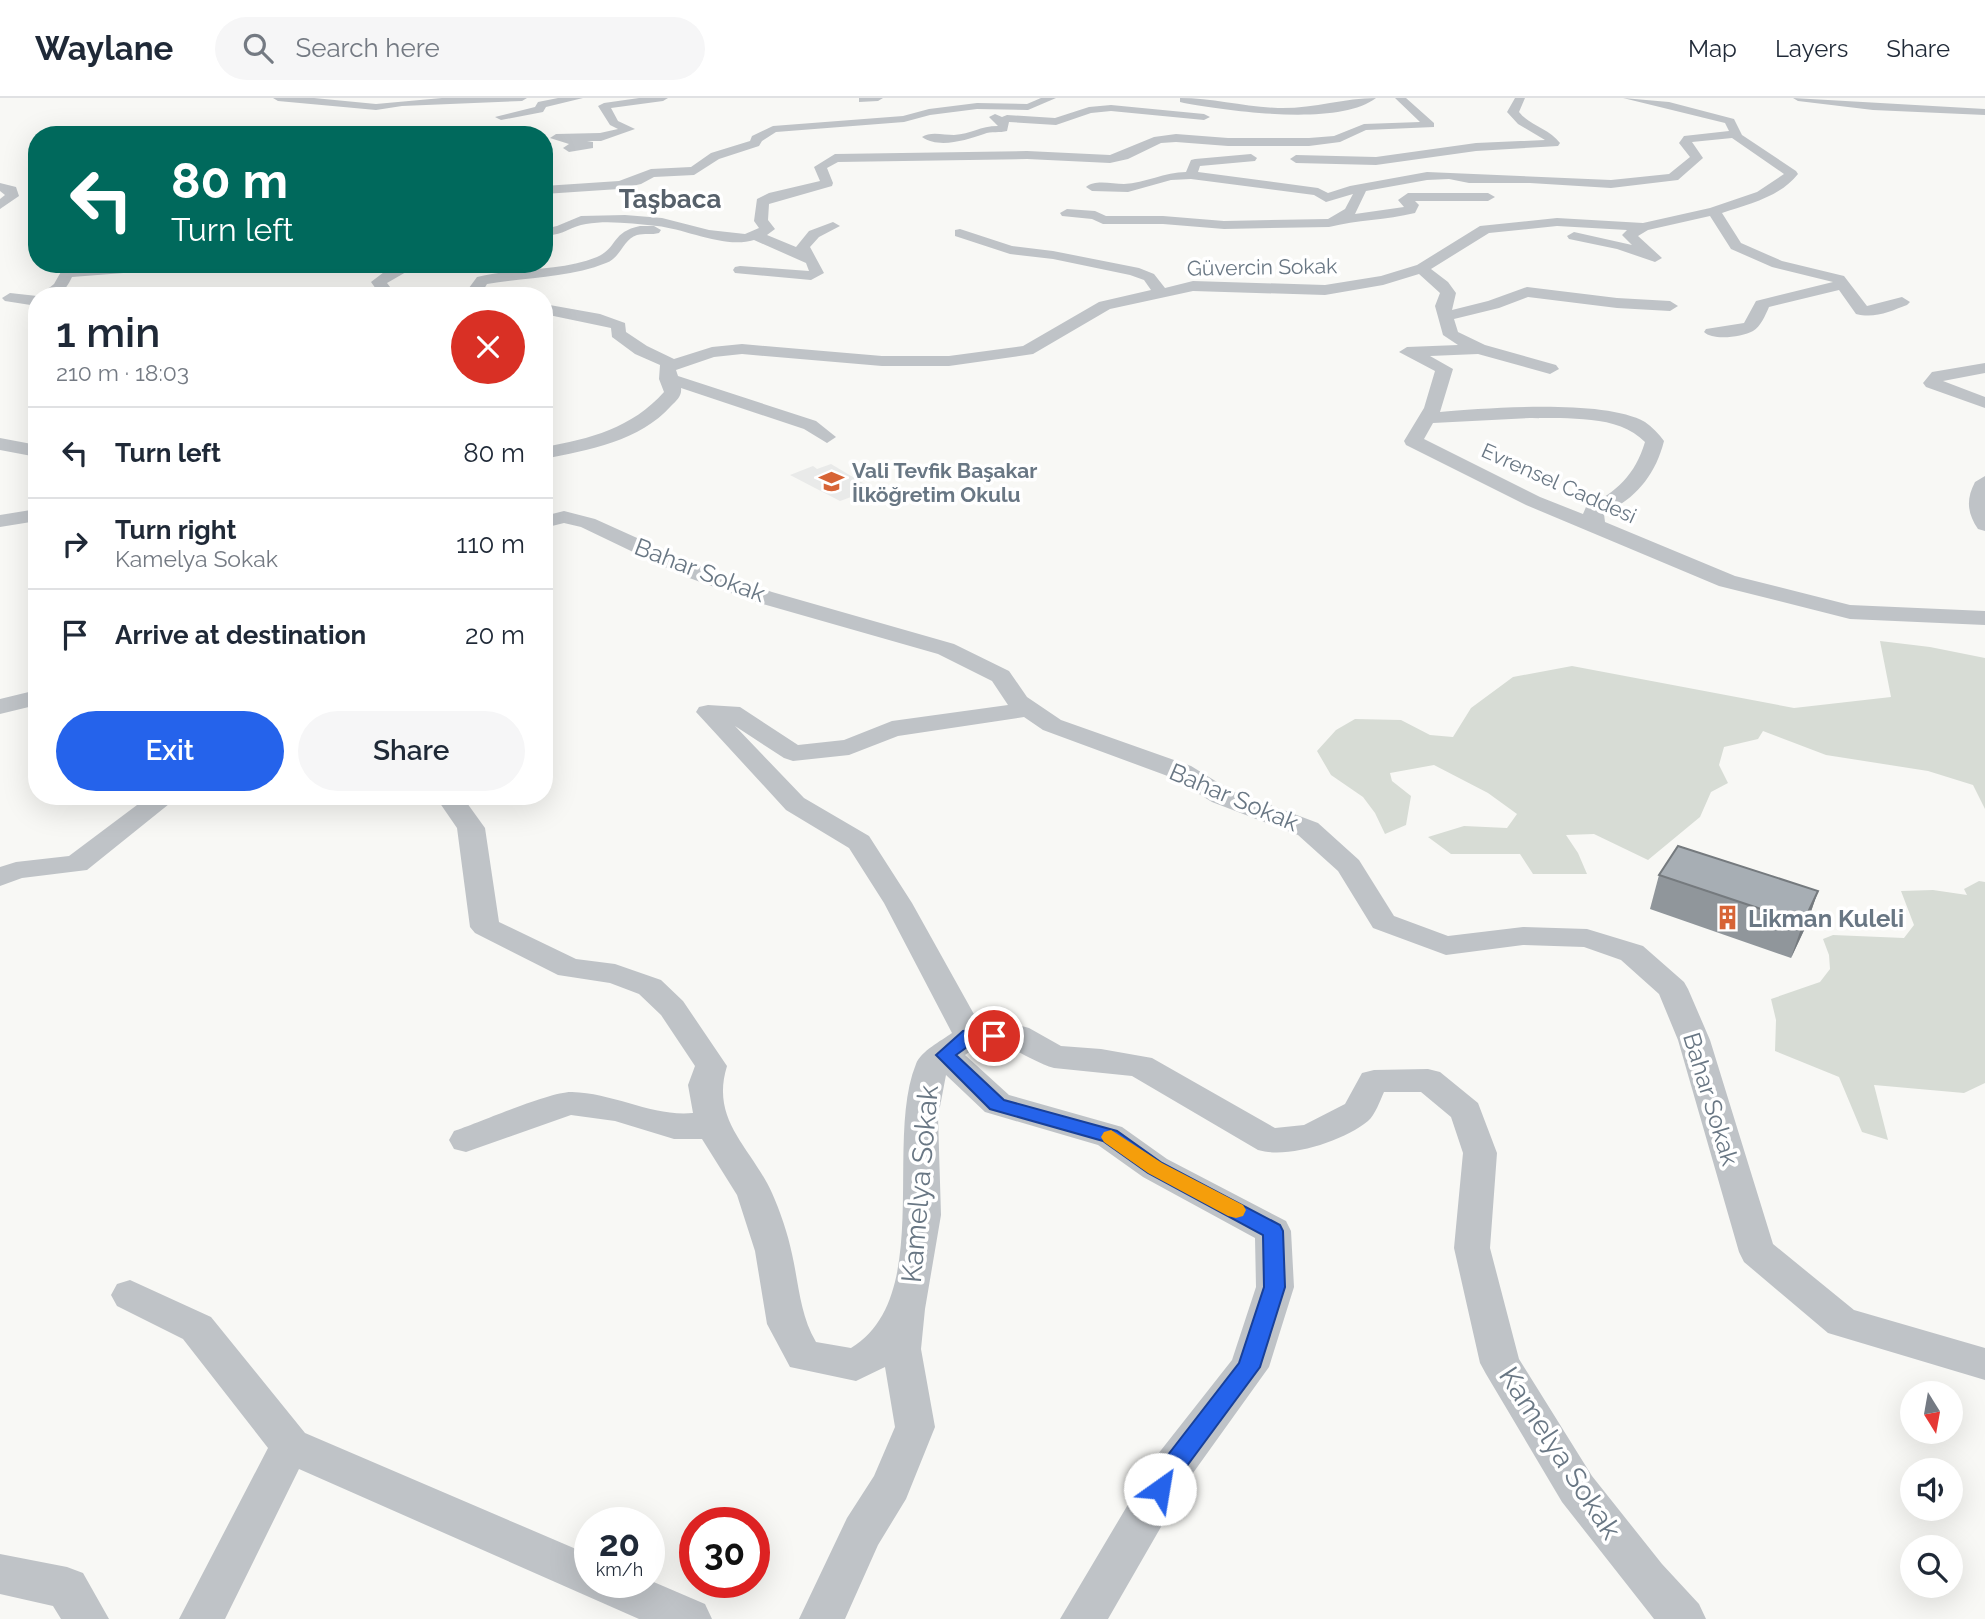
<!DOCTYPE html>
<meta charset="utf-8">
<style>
:root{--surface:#fff;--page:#f6f6f7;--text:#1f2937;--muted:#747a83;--line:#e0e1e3;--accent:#2563eb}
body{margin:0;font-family:Raleway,sans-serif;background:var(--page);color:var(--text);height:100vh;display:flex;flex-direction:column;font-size:26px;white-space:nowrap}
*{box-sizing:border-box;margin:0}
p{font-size:23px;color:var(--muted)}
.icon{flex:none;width:38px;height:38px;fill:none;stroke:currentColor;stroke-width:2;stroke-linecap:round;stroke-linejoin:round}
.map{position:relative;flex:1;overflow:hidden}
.details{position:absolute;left:28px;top:189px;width:525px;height:518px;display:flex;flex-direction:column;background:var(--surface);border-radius:28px;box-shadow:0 7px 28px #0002}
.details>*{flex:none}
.banner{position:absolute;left:28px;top:28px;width:525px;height:147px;border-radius:28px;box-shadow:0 7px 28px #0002;background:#00695c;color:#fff;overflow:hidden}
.needle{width:46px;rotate:169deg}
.buttons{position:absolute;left:1900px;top:1283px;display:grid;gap:14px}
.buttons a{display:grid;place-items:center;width:63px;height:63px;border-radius:50%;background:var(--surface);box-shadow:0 7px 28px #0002;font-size:35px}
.speed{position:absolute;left:574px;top:1409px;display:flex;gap:14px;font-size:35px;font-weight:700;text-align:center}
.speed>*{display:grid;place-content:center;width:91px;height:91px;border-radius:50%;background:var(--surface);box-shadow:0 7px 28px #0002;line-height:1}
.speed small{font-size:18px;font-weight:400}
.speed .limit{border:10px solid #d22;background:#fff;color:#111}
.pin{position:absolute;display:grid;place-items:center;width:60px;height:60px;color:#fff;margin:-30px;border:4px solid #fff;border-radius:50%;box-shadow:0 2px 7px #0007}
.me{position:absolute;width:77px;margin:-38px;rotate:32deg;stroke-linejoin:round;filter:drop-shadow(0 0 5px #0008)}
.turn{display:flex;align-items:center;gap:24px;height:147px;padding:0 28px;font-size:32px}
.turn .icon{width:91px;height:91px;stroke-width:2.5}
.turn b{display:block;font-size:49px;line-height:60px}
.round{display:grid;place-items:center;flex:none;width:74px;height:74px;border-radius:37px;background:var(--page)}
.headline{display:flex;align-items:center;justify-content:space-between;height:119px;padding:0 28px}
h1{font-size:42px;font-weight:600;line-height:52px}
.primary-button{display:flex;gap:14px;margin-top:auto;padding:14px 28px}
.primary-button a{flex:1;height:80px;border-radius:42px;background:var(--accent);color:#fff;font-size:28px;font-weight:600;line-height:80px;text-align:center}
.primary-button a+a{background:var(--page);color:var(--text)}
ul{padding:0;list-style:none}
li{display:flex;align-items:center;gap:21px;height:91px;padding:0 28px;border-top:2px solid var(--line)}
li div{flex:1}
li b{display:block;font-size:26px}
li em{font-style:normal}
header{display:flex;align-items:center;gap:42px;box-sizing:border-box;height:98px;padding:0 35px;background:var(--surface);border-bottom:2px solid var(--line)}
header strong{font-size:33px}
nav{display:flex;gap:38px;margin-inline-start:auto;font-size:24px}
.search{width:490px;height:63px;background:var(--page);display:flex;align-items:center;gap:18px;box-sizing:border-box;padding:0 24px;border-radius:38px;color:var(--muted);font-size:26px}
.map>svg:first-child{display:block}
.built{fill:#e9eae9}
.green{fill:#d7dcd5}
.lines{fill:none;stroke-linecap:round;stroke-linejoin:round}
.minor{fill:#bfc3c7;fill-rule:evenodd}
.wall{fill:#90969b}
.shaded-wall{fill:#757a7e}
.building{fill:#a7aeb4;stroke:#757a7e;stroke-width:2}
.route{fill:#2563eb;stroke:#184099;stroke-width:2}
.slow{fill:#f59e0b}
.labels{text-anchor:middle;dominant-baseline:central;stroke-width:7;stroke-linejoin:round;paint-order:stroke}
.far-street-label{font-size:21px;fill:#697784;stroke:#fff}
.far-poi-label{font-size:21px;font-weight:bold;fill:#697784;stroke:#fff;text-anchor:start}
.street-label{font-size:24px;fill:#697784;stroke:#fff}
.poi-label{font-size:24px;font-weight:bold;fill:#697784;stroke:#fff;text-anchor:start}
.far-district-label{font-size:26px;font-weight:bold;fill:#56606a;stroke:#fff}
.near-street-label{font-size:28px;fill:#697784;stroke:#fff}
</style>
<header>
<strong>Waylane</strong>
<div class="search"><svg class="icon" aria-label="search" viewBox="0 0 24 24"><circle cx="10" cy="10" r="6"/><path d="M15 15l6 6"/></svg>Search here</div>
<nav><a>Map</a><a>Layers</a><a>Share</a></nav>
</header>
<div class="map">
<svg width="1985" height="1521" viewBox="0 0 1985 1521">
<rect width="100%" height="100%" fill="#f8f8f5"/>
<!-- built -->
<path class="built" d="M831 366 873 391 840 403 790 377 813 368 817 371Z"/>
<!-- green -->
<path class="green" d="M1880 543 1930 549 1985 560V711L1973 687 1928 673 1826 657 1763 633 1758 641 1724 649 1719 667 1728 685 1711 694 1700 719 1648 762 1594 736 1566 737 1578 755 1587 776H1533L1520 756H1451L1428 739 1464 728 1507 730 1517 716 1488 695 1434 667 1390 675 1392 683 1411 698 1406 727 1385 736 1375 715 1363 699 1331 677 1317 653 1336 632 1355 621 1401 622 1430 637 1453 639 1471 610 1513 579 1572 568 1794 610 1891 599Z
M1979 783 1985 784V985L1964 995 1874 987 1888 1042 1862 1034 1839 979 1775 953 1776 922 1771 901 1820 884 1830 871 1829 857 1823 841 1833 837 1904 840 1914 827 1901 793 1933 792 1967 797 1964 791Z"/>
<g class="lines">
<!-- minor -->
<path class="minor" d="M273 0H314L376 6 442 0H527L522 3 402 8 376 12 278 3Z
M558 0H583L546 9 543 14 501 22 495 19 535 9 538 4Z
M639 0H668L663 3 611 10 618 23 635 31 601 43H587L593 44V50L569 54 563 50 569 46 550 40 556 36 600 35 618 31 610 27 598 8 604 5Z
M859 0H883L878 3 859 4Z
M1041 0H1056L1028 12 977 11 930 17 904 24 776 34 762 43 759 48 719 61 694 77 654 79 641 86 619 91 544 96V88L619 83 651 71 691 69 711 55 750 43 752 38 773 28 903 18 929 11 977 5 1027 6Z
M1180 0C1213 0 1245 9 1278 10 1312 11 1344 0 1376 0 1338 29 1230 13 1184 5L1180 4Z
M1395 0H1406L1434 25V29L1366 32 1340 44 1309 48H1228L1176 44 1161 45 1128 61 1110 65 1027 61 838 64 827 70 833 85 832 88 769 106 768 122 775 131 767 137 796 149 809 133 833 124 840 128 819 139 810 149 824 175 811 182 735 175 733 172 735 169 740 168 809 173 806 165 754 142C725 151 686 131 657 128 634 126 609 122 586 126 571 128 561 139 544 137V131L557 128 581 118 625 117 662 120 709 132 745 136 759 130 754 123 757 101 769 95 820 83 814 69 835 56 1027 53 1110 57 1154 39 1176 36 1228 40H1309L1334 38 1364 26 1420 24Z
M1515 0H1525L1519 14C1530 28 1549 30 1560 45L1558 48 1476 53 1376 67 1296 65 1290 61 1296 57 1376 59 1476 45 1545 42 1518 26 1507 14Z
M1623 0 1669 4 1734 21 1742 37 1796 73 1798 76C1780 99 1749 106 1722 115L1741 145 1782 163 1844 178 1867 208 1902 199 1910 204 1907 207C1891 213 1875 221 1856 216L1839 192 1769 209C1765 218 1761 228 1753 233 1742 239 1713 243 1704 234L1706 231 1744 225 1756 203 1833 184 1772 169 1731 151 1710 118 1648 132 1638 138 1662 160 1655 164 1617 151 1569 141 1567 138 1574 134 1632 147 1622 137 1627 132 1557 128 1489 135 1431 171 1448 184 1456 195 1452 212 1488 203 1527 189 1617 200 1670 203 1678 208 1670 213 1617 210 1528 199 1499 210 1454 221 1458 234 1485 247 1556 267 1559 271 1550 276 1478 256 1430 258 1453 271 1440 314C1488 310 1604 301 1645 324 1652 329 1659 336 1664 343 1655 378 1636 400 1604 416L1605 424 1735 478 1850 507 1985 513V527L1850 521 1719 488 1526 407 1406 347 1404 343 1424 310 1435 273 1399 254 1407 249 1458 247 1443 237 1435 208 1440 195 1419 176 1383 187 1325 197 1193 193 1110 211 1033 256 949 268H882L742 256 714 259 676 272 678 278 816 323 836 339 827 345 804 331 681 290C682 298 677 302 671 308 640 343 589 352 544 361V349C590 341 632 330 664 294L659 281 660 267 635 256 612 239 611 230 544 216V206L600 216 625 225 626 234 647 248 674 261 712 249 742 246 882 258H949L1023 248 1099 204 1151 192 1144 182 1130 177 1053 161 1010 156 955 138V132L960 131 1012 148 1053 153 1139 170 1154 176 1165 190 1193 183 1325 187 1381 178 1417 167 1480 128 1557 120 1643 125 1710 110 1757 94 1784 76 1732 40 1692 44 1703 60 1678 82 1611 90 1530 85H1469L1449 81 1427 82 1366 93 1355 116 1404 109 1398 102 1408 95H1488L1495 99 1488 103H1415L1419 107 1415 115C1386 122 1357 122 1329 129L1224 131 1163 126H1103L1092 121 1062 118 1060 115 1067 111 1095 113 1106 118H1163L1224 123 1328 121 1345 111 1353 96 1326 104 1314 97 1191 81 1171 82 1128 94 1092 93 1086 89C1095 81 1112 86 1124 86 1145 85 1165 74 1186 74L1191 62 1195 61 1251 56 1257 60 1255 63 1200 68 1198 74 1318 90 1328 95 1350 88 1427 74 1611 82 1669 76 1690 59 1679 45 1684 38 1729 33 1725 25ZM1530 320C1567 321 1618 316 1645 344 1635 377 1617 394 1586 409L1583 416 1540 399 1424 341 1433 325Z
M1793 0 1985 11V17L1873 12 1798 3Z
M1111 7 1204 16 1210 19 1204 22 1111 13 1091 15 1056 27 1009 24 1007 33C1000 35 991 33 984 36 966 42 939 51 922 39 930 33 944 37 954 37 971 36 980 28 998 28L989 19 995 16 1002 19 1007 17 1055 20 1089 9Z
M0 85 16 89 19 98 0 111V101L5 97 0 93Z
M640 128H654L661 132 659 135C652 137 644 135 637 137 623 141 621 160 606 165 569 180 526 179 487 186L484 191 503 195 506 198H471L466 194 477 179C516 169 560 174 597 159 618 150 611 134 640 128Z
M125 166H195L188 170 72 179C64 196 58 198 39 198L54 186 62 172Z
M293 166H334L332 169 307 173Z
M399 166H420L387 185 397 198H381L371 184 388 171Z
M10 195 37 198V208L5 203 2 200Z
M1985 265V275L1943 283 1985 299V310L1926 289 1923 285 1932 274Z
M0 340 37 347V359L0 352Z
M1985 378V433L1978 431C1967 415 1966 401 1975 384Z
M37 411V423L0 429V417Z
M564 413 595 421 697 467 772 494 954 546 1009 573 1027 599 1061 622 1191 668 1230 692 1318 725 1359 762 1394 818 1448 838 1523 829 1587 831 1643 848 1684 884 1688 891 1710 942 1773 1146 1854 1212 1985 1250V1282L1828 1235 1744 1164 1739 1154 1678 942 1659 896 1621 862 1584 849 1523 847 1446 857 1373 830 1338 773 1298 737 1212 704 1173 680 1043 632 1024 619 898 638 849 657 793 663 784 660 735 628 804 700 869 738 912 805 980 927H1018L1029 930 1061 948 1101 951 1152 960 1275 1030 1304 1027 1345 1006 1362 975 1374 972 1428 971 1440 974 1478 1005 1497 1055 1490 1150 1519 1261 1592 1378 1662 1466 1699 1506 1706 1521H1654L1562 1404 1486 1276 1480 1265 1454 1150 1463 1055 1451 1019 1421 994H1384C1380 1003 1375 1017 1368 1023 1344 1043 1288 1061 1258 1052L1132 978 1054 970C1022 961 1000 932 965 957L1009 997 1122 1029 1167 1061 1286 1123 1291 1133 1294 1189 1269 1269 1188 1382 1108 1521H1060L1158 1356 1232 1262 1256 1189 1255 1140 1143 1079 1098 1047 985 1014 946 977 938 1019 941 1117 925 1211 921 1251 935 1329 906 1401 878 1447 845 1521H799L847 1420 874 1378 895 1329 885 1269 856 1283 790 1269 767 1226 755 1153 737 1097 702 1041H674L615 1023 571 1017 466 1054 454 1051 449 1042 454 1033C478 1025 551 993 572 994 614 995 653 1019 693 1015L688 987 695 968 661 917 639 896 610 885 558 877 475 835 470 829 457 730 435 698H462L485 730 499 824 576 861 615 866 661 882 683 903 727 968C710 1023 751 1049 772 1095 780 1113 788 1136 792 1156 799 1187 800 1217 816 1244L851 1250C934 1200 884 1044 916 966 921 953 941 943 952 935L884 805 849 750 786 712 696 614 699 609 708 607 740 609 798 647 844 642 892 623 1008 607 992 583 938 556 756 504 681 477 581 429 564 425 544 430V418Z
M37 592V607L0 616V601Z
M149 698H179L87 772 22 780 0 788V769L16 764 69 758Z
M130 1182 211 1219 305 1335 590 1457V1484L649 1482 705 1506 712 1521H639L299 1371 225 1521H179L268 1350 183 1241 117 1208 111 1197 117 1186Z
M0 1456 67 1469 83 1475 109 1521H61L53 1508 0 1496Z"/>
</g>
<!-- wall -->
<path class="wall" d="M1659 777 1818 793 1806 828 1791 860 1650 811Z"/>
<!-- shaded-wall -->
<path class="shaded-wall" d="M1818 793 1806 828 1791 860 1803 825Z"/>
<!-- building -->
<path class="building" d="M1678 748 1818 793 1803 825 1659 777Z"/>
<!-- route -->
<path class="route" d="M970 932H994L1003 938 994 944H974L956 957 1004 1002 1117 1033 1162 1065 1280 1127 1283 1133 1285 1189 1260 1269 1181 1376 1168 1398 1160 1401 1151 1398 1148 1391 1164 1362 1239 1265 1264 1189 1263 1137 1148 1075 1103 1043 990 1011 936 957 963 933Z"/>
<!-- slow -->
<path class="slow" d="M1111 1032 1162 1065 1243 1107 1246 1112 1243 1118 1236 1120 1228 1118 1148 1075 1104 1044 1101 1039 1104 1034Z"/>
<!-- icons -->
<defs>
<symbol id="school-bare" viewBox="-9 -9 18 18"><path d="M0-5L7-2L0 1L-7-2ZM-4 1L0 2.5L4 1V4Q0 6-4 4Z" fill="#d76436" stroke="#fff" stroke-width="2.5" paint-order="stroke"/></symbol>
<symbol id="building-bare" viewBox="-9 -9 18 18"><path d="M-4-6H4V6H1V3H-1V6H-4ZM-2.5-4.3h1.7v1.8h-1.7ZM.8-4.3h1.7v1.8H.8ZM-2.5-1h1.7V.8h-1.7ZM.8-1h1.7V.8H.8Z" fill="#d76436" stroke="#fff" stroke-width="2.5" paint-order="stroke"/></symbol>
</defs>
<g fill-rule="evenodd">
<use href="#school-bare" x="814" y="366" width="35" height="35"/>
<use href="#building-bare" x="1710" y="802" width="35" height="35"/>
</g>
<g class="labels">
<!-- far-street labels -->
<g class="far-street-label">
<text transform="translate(1262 169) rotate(-1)">Güvercin Sokak</text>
<text transform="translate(1559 385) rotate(24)">Evrensel Caddesi</text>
</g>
<!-- far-poi labels -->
<g class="far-poi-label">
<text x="852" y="372">Vali Tevfik Başakar<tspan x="852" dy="24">İlköğretim Okulu</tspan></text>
</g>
<!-- street labels -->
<g class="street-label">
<text transform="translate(700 472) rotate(21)">Bahar Sokak</text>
<text transform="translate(1234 699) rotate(23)">Bahar Sokak</text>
<text transform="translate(1711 1001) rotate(73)">Bahar Sokak</text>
</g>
<!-- poi labels -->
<g class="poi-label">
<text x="1748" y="820">Likman Kuleli</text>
</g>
<!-- far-district labels -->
<g class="far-district-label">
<text x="670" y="101">Taşbaca</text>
</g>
<!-- near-street labels -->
<g class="near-street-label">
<text transform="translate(920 1086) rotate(-85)">Kamelya Sokak</text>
<text transform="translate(1560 1355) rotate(57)">Kamelya Sokak</text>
</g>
</g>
</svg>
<div class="buttons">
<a><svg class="needle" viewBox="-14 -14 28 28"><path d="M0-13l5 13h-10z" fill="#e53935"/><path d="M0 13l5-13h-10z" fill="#747a83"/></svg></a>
<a><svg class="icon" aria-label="sound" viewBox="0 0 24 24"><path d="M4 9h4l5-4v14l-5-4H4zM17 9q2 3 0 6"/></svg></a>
<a><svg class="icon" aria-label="search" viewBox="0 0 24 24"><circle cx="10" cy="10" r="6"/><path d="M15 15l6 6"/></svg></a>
</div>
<div class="speed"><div>20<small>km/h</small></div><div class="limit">30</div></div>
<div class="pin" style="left:994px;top:938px;background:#d93025"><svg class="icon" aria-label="arrive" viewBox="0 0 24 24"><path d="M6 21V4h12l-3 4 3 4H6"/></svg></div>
<svg class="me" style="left:1160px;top:1391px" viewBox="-20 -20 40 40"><circle r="19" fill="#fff"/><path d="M0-13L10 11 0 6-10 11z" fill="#2563eb"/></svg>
<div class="banner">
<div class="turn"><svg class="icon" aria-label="left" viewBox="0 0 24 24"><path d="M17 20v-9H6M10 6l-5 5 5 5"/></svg><div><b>80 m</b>Turn left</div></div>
</div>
<section class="details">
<div class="headline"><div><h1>1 min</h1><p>210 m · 18:03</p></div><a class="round" style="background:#d93025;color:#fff"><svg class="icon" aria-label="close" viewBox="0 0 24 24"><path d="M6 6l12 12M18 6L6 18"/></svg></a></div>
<ul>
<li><svg class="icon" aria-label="left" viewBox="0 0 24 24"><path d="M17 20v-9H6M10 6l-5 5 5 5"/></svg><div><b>Turn left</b></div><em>80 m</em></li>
<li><svg class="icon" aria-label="right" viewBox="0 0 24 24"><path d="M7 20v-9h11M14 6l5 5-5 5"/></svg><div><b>Turn right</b><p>Kamelya Sokak</p></div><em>110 m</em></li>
<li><svg class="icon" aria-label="arrive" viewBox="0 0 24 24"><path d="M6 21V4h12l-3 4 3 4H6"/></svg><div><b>Arrive at destination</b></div><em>20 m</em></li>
</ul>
<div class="primary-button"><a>Exit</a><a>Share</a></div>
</section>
</div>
